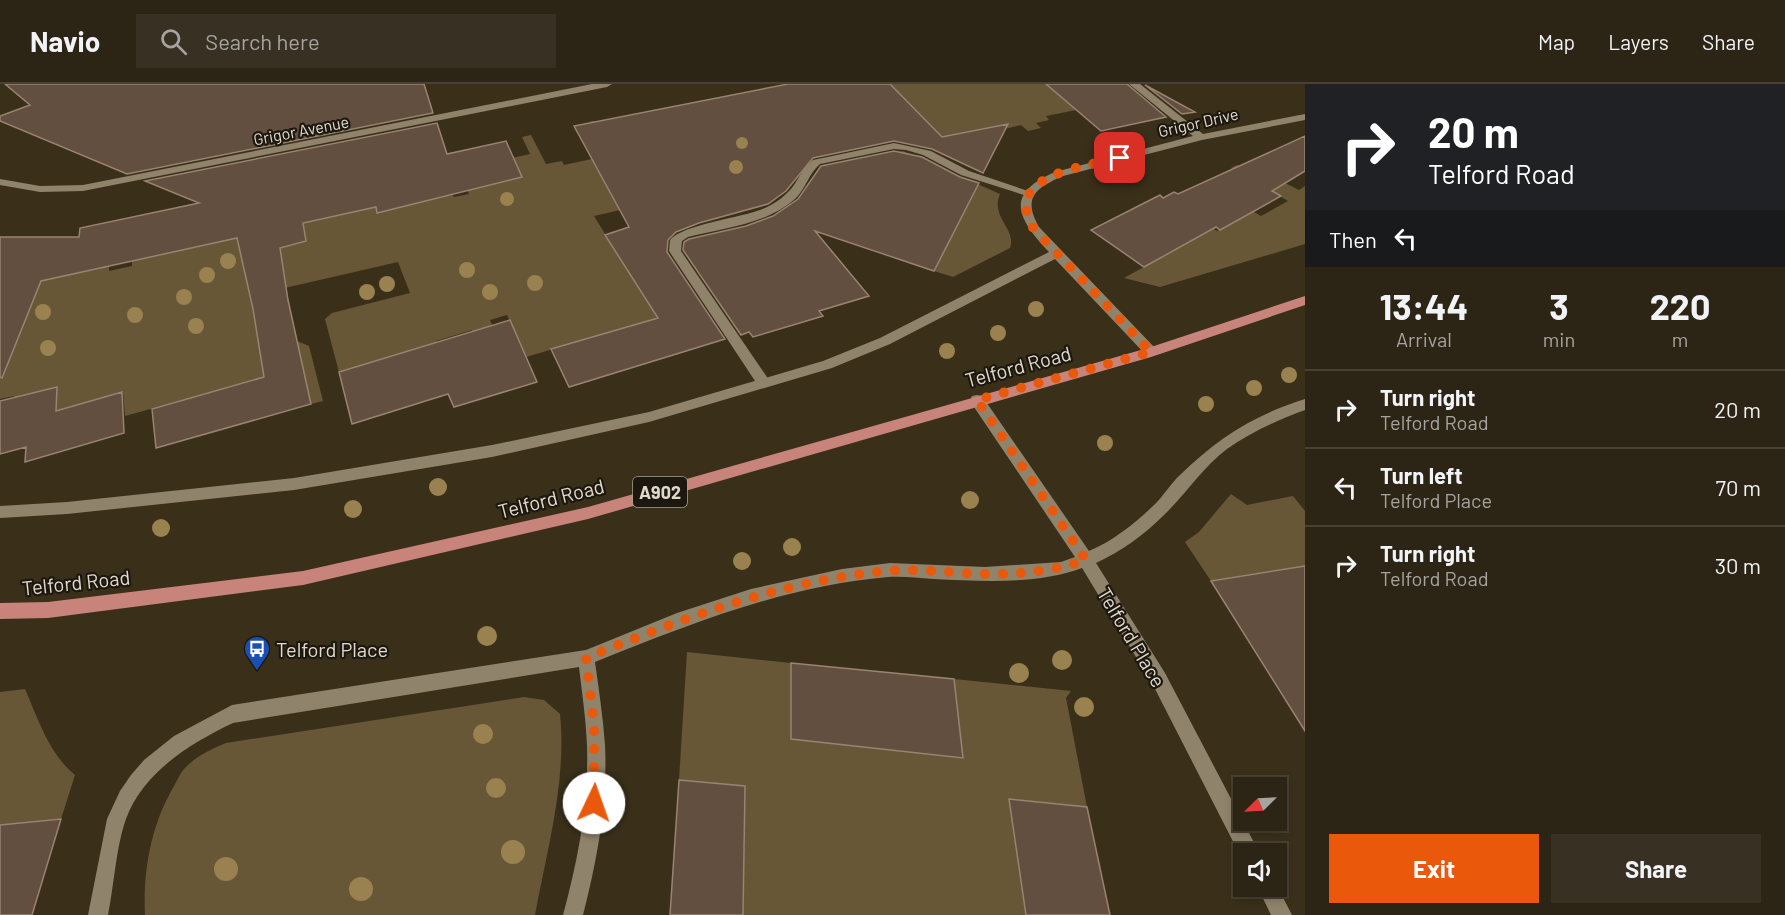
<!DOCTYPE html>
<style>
:root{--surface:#2c2414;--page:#383022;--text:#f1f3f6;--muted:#a6a4a0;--line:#484134;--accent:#ea580c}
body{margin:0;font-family:Barlow,sans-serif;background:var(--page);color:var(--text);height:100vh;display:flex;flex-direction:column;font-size:22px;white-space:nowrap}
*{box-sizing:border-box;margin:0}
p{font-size:20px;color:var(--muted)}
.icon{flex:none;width:33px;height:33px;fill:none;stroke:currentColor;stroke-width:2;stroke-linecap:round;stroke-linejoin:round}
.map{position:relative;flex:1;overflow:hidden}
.drawer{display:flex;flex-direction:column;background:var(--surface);width:480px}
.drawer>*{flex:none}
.hud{background:#202124;color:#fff;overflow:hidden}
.needle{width:39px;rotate:246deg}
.buttons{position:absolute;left:1233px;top:693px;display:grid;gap:12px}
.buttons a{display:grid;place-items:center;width:54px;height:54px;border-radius:0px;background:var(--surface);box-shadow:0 3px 9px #0003,0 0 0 2px var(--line);font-size:30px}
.pin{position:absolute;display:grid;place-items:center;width:51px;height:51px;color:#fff;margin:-26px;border-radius:12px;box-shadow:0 3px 9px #0006}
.me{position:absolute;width:66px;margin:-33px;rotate:3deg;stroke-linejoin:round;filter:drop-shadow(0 0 4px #0008)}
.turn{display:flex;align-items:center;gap:21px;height:126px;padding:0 24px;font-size:27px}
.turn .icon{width:78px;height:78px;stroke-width:2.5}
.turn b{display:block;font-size:42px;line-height:51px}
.then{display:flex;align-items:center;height:57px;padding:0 24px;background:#0003;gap:12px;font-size:22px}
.eta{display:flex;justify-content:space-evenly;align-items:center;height:102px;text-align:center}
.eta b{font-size:36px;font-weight:700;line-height:42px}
.button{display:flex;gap:12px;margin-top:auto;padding:12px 24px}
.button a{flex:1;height:69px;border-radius:0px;background:var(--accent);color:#fff;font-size:24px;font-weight:700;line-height:69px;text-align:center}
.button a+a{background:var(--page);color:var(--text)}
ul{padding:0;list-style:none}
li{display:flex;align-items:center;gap:18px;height:78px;padding:0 24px;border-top:2px solid var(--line)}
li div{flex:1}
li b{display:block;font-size:22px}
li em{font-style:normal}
header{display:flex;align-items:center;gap:36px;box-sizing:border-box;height:84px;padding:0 30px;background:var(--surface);border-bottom:2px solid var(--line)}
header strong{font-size:28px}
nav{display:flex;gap:33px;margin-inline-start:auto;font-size:21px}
.search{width:420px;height:54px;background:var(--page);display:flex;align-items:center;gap:15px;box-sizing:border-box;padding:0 21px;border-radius:0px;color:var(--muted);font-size:22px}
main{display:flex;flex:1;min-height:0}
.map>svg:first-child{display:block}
.green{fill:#685737}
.building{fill:#634f3f;stroke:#998371;stroke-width:1.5}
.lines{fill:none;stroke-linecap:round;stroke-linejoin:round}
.service{fill:#8f836b;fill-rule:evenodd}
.minor{fill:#8f836b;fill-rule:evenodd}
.primary{fill:#c8847a;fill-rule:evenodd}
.tree{fill:#998150}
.route{stroke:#ea580c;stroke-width:10;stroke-dasharray:0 18}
.labels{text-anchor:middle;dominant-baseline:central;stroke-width:4.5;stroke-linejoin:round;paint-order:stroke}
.far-street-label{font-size:16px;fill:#e0d9cc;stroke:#1d180f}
.shield{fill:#1d180f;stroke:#a69f93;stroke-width:1.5}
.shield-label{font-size:18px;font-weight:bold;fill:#e0d9cc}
.street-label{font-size:20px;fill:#e0d9cc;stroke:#1d180f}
.poi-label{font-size:20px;fill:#e0d9cc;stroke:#1d180f;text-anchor:start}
</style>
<header>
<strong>Navio</strong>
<div class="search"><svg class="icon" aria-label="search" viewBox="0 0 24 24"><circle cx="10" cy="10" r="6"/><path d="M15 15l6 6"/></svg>Search here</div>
<nav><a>Map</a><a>Layers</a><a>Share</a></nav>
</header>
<main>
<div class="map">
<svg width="1305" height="831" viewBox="0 0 1305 831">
<rect width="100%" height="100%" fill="#3a301a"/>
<!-- green -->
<path class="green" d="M890 0H1068L1081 25 1046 32 1049 36 1036 39 1041 44 1028 47 1021 41 996 47 985 53 977 46 929 56Z
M659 25 677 52 774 91 594 132 638 203 679 191 700 222 526 273 507 231 490 236 499 256 479 262 472 246 436 257 449 294 419 265 346 286 352 309 345 311 325 235 332 229 410 209 398 178 250 212 255 238 291 229 297 257 309 262 323 317 311 320 303 283 125 332 123 308 56 327V303L28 310 27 329 13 333 14 312 0 315V245L56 159 78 189 109 182V187L132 182V171L193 158 194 164 224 157 223 151 282 163 306 157 295 98 348 129 376 123 378 129 452 110 454 113 469 110 454 68 462 67 476 98 512 74 530 70 522 53 531 51 546 80 562 77 564 81 592 75 595 80 610 77 589 38 595 37 611 65 679 67 652 26Z
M903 67 1000 110C990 134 1017 145 1010 164L953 193 934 187 966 123 832 86Z
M1237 81 1278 103 1285 99 1299 106 1305 102V160L1160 203 1124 194 1171 168 1189 129 1217 147 1244 133 1234 116 1261 132 1288 117 1231 84Z
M1231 410 1247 421 1293 412 1305 427V527L1277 486 1211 497 1185 458 1199 448Z
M687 568 791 579V655L954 595 1071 607 1066 614 1087 723 1010 715 1026 831H743L745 702 679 696Z
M25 605C38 635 49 670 75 691L61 735 0 741V608Z
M524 613 544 616 560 630C567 696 547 766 535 831H145C143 786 151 741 174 702 178 695 181 687 187 682 198 671 212 665 226 659Z"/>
<!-- building -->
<path class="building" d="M5 0H424L433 29 127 90 0 37V32L30 21Z
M788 0H890L942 53 1008 40 983 89 932 65 894 57 813 74 786 107 768 120 699 139 676 148 668 156 667 168 725 255 569 303 551 265 658 234 605 151 629 143 574 42Z
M1046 0H1127L1166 33 1101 47Z
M1145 1 1195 28 1182 30Z
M437 39 447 70 506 57 522 93 377 129 376 123 303 139 306 157 280 164 288 216 311 320 156 364 152 325 264 293 253 225 237 154 41 197 2 294 0 293V153H79L80 144 199 119 145 97Z
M1305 52V87L1272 107 1281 112 1220 146 1216 143 1144 183 1091 146 1160 111 1163 114 1174 108 1178 110Z
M894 67 922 73 960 93 979 99 934 187 815 147 869 212 819 227 823 232 753 253 749 248 741 251 683 166 684 158 689 155 746 142 773 132 798 115 821 82Z
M510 236 537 298 454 323 448 310 352 340 339 288Z
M57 303 56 327 122 308 124 349 25 378 26 363 0 370V317Z
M1305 482V647L1211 497Z
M791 579 954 595 963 674 791 655Z
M679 696 745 702 743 831H670Z
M1009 715 1087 723 1110 831H1026Z
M61 735 32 831H0V741Z"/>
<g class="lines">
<!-- service -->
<path class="service" d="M894 59 931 67 969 87 1034 109 1028 112 1024 111 961 91 923 71 906 66 894 65 820 80C809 89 806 104 796 114 768 140 724 144 688 153L682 157 681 167 771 299 764 304 759 303 669 167 670 156C683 140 742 134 765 124 776 119 787 111 794 101 800 92 804 83 813 76Z"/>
<!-- minor -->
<path class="minor" d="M592 0H612L607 3 83 107 40 108 0 101V95L40 102 83 101Z
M1129 0H1140L1203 50 1305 30V36L1202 56 1063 92C1036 104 1022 113 1039 143L1156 265 1158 268 1156 271H1146L1055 175 890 260 832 284 649 338 492 373 294 406 67 430 0 434V422L67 418 294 394 492 361 649 328 823 277 880 254 1049 168C1017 134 1004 110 1055 88L1193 52Z
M977 311 982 312 1089 467C1113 457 1134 440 1153 422 1163 413 1170 400 1180 391 1218 354 1254 331 1305 315V326C1278 336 1251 348 1227 365 1202 384 1186 410 1164 431 1144 451 1122 467 1096 479L1165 589 1260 770H1244L1243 777 1153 601 1082 484C1036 501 982 497 933 495 918 494 903 492 888 493 784 502 690 540 595 578 599 606 603 634 605 661 608 719 597 776 583 831H563C578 776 589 719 587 662 586 635 582 609 579 583L233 639C191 659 143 688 126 735 116 763 114 802 108 831H88L107 735 120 707 131 691 144 676 174 652 232 621 586 566 677 529 751 505 842 485 890 479 985 483 1061 478 1075 473 972 320 970 316 972 312Z
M1276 800 1292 831H1271L1257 802H1276Z"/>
<!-- primary -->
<path class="primary" d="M1305 212V221L1151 273 588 435 303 501 48 534 0 535V519L48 518 303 487 588 423 1148 264Z"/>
</g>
<!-- trees -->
<g class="tree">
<circle cx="742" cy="59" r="6"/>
<circle cx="736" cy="83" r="7"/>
<circle cx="507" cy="115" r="7"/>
<circle cx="228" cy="177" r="8"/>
<circle cx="467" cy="186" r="8"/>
<circle cx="207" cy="191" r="8"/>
<circle cx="535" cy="199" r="8"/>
<circle cx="387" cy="200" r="8"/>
<circle cx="367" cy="208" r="8"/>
<circle cx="490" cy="208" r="8"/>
<circle cx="184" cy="213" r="8"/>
<circle cx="1036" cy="225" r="8"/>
<circle cx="43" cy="228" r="8"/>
<circle cx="135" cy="231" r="8"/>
<circle cx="196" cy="242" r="8"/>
<circle cx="998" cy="249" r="8"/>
<circle cx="48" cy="264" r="8"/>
<circle cx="947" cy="267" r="8"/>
<circle cx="1289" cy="291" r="8"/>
<circle cx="1254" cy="304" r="8"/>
<circle cx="1206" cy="320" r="8"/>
<circle cx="1105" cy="359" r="8"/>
<circle cx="438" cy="403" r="9"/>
<circle cx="970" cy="416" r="9"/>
<circle cx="353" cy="425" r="9"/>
<circle cx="161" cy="444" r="9"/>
<circle cx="792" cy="463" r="9"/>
<circle cx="742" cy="477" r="9"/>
<circle cx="487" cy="552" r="10"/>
<circle cx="1062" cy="576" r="10"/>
<circle cx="1019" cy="589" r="10"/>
<circle cx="1084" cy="623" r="10"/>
<circle cx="483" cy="650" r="10"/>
<circle cx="496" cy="704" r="10"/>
<circle cx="513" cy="768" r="12"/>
<circle cx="226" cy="785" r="12"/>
<circle cx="361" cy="805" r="12"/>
</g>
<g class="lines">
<!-- route -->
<path class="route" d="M594 719V642L586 574C684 534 781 497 887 487 918 484 951 489 983 490 1018 491 1053 487 1086 476L977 316 1151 268 1034 145C1000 91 1084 83 1120 74"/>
</g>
<!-- icons -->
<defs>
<symbol id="bus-pin" viewBox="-11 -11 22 30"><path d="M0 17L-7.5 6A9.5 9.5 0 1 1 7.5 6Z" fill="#1a4fb4" stroke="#1d180f"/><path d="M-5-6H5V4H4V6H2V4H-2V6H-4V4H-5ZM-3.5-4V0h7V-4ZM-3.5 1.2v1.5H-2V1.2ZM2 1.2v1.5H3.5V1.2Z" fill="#fff"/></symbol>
</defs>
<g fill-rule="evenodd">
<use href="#bus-pin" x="242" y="550" width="30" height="40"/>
</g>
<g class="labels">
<!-- far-street labels -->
<g class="far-street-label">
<text transform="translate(1198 38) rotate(-13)">Grigor Drive</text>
<text transform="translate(301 46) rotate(-11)">Grigor Avenue</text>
</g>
<!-- shield labels -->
<rect class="shield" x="633" y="393" width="54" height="30" rx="4.5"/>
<g class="shield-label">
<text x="660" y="408">A902</text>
</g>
<!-- street labels -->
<g class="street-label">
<text transform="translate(1018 282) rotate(-15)">Telford Road</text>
<text transform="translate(551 414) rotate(-14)">Telford Road</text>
<text transform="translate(76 498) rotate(-6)">Telford Road</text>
<text transform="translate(1132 553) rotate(59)">Telford Place</text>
</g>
<!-- poi labels -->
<g class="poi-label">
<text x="276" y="565">Telford Place</text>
</g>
</g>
</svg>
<div class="buttons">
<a><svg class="needle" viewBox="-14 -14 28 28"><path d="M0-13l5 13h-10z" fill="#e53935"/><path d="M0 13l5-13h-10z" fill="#a6a4a0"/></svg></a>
<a><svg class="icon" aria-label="sound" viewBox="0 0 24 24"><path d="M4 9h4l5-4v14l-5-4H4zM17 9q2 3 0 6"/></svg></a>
</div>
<div class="pin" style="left:1120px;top:74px;background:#d93025"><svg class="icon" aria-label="arrive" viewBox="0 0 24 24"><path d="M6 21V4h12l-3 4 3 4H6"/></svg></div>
<svg class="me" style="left:594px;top:719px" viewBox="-20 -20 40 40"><circle r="19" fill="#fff"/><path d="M0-13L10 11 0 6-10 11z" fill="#ea580c"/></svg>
</div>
<section class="drawer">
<div class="hud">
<div class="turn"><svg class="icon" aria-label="right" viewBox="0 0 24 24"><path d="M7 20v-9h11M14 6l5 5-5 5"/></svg><div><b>20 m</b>Telford Road</div></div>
<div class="then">Then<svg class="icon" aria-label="left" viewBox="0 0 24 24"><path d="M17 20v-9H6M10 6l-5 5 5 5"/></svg></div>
</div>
<div class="eta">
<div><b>13:44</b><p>Arrival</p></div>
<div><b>3</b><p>min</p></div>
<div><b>220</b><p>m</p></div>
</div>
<ul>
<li><svg class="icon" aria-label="right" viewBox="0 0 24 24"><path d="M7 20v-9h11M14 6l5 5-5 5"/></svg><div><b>Turn right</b><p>Telford Road</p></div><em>20 m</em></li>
<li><svg class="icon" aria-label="left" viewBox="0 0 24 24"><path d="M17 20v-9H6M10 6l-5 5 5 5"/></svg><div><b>Turn left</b><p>Telford Place</p></div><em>70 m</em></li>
<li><svg class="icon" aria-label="right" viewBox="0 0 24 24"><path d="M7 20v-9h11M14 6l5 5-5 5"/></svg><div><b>Turn right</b><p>Telford Road</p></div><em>30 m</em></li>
</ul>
<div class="button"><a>Exit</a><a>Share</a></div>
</section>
</main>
